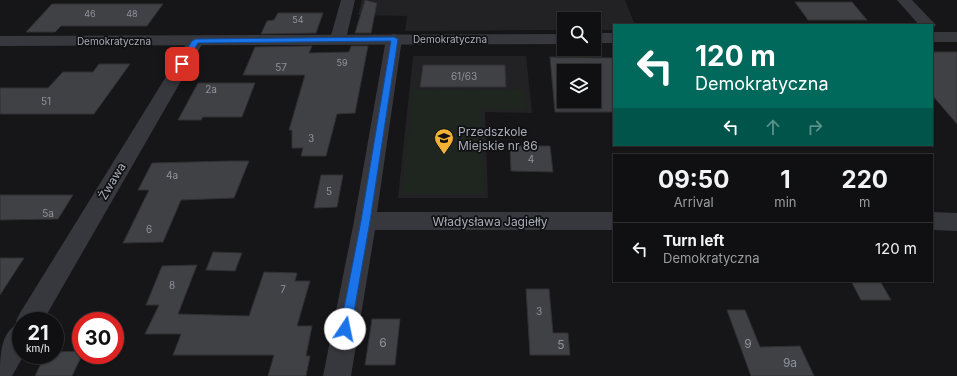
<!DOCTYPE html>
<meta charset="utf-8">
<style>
:root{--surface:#101012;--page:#19191b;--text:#f1f3f6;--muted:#9c9d9f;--line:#303032}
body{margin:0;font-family:Inter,sans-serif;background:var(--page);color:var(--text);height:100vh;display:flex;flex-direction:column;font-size:15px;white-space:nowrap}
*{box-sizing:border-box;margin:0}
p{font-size:13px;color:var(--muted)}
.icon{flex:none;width:22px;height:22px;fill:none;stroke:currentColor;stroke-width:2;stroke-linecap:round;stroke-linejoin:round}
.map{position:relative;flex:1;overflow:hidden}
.sheet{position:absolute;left:613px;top:154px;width:320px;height:128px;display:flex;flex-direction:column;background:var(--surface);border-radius:0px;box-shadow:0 1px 3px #0004,0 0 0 1px var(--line)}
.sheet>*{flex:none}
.top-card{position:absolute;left:613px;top:24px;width:320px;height:122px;border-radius:0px;box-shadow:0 1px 3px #0004,0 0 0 1px var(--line);background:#00695c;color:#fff;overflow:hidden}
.tools{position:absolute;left:557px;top:12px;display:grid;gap:8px}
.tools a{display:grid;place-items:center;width:44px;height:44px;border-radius:0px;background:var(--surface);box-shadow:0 1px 3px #0004,0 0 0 1px var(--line);font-size:20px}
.speed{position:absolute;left:12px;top:312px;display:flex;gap:8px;font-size:20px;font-weight:700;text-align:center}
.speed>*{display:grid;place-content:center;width:52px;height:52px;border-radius:50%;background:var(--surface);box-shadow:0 1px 3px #0004,0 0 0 1px var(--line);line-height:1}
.speed small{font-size:10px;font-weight:400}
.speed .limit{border:6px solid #d22;background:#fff;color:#111}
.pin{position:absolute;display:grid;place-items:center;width:34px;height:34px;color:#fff;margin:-17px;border-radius:8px;box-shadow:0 2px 6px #0006}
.me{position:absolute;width:44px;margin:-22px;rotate:11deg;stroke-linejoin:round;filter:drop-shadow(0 0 3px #0008)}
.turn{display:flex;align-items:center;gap:14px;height:84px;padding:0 16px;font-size:18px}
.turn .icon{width:52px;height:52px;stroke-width:2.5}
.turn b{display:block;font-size:28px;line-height:34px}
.lanes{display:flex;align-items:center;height:38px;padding:0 16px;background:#0003;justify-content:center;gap:20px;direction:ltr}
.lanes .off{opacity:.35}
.eta{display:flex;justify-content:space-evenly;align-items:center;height:68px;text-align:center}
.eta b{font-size:24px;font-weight:700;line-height:28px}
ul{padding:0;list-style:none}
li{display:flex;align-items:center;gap:12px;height:52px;padding:0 16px;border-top:1px solid var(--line)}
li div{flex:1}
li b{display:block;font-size:15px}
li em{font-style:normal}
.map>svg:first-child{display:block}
.built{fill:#222225}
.green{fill:#1e261f}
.building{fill:#404145;stroke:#303034;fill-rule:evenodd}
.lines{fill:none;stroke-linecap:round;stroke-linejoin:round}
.minor{fill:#37383d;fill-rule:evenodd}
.tertiary{fill:#37383d;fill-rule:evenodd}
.route{fill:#1a73e8;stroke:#114b97}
.labels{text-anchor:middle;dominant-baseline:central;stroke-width:3.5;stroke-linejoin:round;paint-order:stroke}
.far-number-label{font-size:9px;fill:#8e929b}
.far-street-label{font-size:10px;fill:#a8adb8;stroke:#111113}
.number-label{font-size:10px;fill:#8e929b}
.poi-label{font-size:12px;fill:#a8adb8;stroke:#111113;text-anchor:start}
.street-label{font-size:12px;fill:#a8adb8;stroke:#111113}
.near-number-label{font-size:12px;fill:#8e929b}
</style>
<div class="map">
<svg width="957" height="376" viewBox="0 0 957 376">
<rect width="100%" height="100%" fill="#161618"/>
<!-- built -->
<path class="built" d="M362 0H625L635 25H614V30H594V19H564V30L405 31 407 16 358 15Z
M413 56H526L532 113 485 112 488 198H398Z"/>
<!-- green -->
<path class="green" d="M524 89 526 109H481L483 193H402L413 90Z"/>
<!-- building -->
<path class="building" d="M365 0 377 3 371 33H355Z
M795 2H852L867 20H808Z
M52 4H163L147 26H61L55 32H26Z
M278 13H323L316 33 261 34 267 21 274 20Z
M312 46 309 53 349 52 351 46H368L355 113 337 114 326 156H301L303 148H292V130H289L305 75H243L255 47Z
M932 52H957V124L932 95Z
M550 57 614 58V112H555ZM564 71H594V101H564Z
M99 64H130L94 114H0V88H48L63 72H93Z
M423 65H505L506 87H420Z
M198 83H255L242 117H203L201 120H178Z
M510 146H550L553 172 511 171Z
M229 161H249L234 198 181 200 163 242 123 243 149 190H138L152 163Z
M321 175H343L337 207 314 208Z
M0 195H73L58 219 0 220Z
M213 252 242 253 235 271 206 270Z
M0 258H24L0 295Z
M197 265 178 314 249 316 264 272 297 273 295 281H310L297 326H312L306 356H310L306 376H268L274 355H173L181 334H145L159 305H146L162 266Z
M851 281H880L891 300H861Z
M526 289H549L553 333H568L570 355H530Z
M727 310H745L760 347 800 346 814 376H751Z
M372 319H400L395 365H365Z
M81 351 82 355 72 376H35L45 355H55V352Z"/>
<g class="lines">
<!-- minor -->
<path class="minor" d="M341 0H355L346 39 344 42 338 44 332 42 330 39Z
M897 0H912L933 22 936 25 932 29V25H919Z
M394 34 400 36 402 39 377 212H614V230H375L351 376H323L354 221 386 39 388 36Z
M196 36 202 38 204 41 43 321H21V355H24L12 376H0C0 358 0 332 18 324L16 321 20 313 188 41 190 38Z
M932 212 957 213V231L932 230Z"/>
<!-- tertiary -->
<path class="tertiary" d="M932 32H957V42H932Z
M594 33H614V43H594Z
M564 34V44L0 46V36Z"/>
</g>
<!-- route -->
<path class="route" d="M394 37 398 39 370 221 351 329 349 333 345 335 341 333 340 329 361 221 391 41 198 43 184 66 178 64 192 41 196 39Z"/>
<!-- icons -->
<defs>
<symbol id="school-pin" viewBox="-11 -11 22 30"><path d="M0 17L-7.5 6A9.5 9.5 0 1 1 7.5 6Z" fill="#f2b134" stroke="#111113"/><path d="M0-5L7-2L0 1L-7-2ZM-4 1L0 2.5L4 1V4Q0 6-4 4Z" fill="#111"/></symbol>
</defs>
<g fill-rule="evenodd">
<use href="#school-pin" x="433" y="127" width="22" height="30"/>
</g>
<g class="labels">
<!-- far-number labels -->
<g class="far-number-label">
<text x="90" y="13">46</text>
<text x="132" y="13">48</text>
<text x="298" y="19">54</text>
<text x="342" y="62">59</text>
</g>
<!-- far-street labels -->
<g class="far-street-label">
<text x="450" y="39">Demokratyczna</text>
<text x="114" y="41">Demokratyczna</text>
</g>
<!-- number labels -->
<g class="number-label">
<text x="281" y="67">57</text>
<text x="464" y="76">61/63</text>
<text x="211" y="89">2a</text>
<text x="46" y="101">51</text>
<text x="311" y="138">3</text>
<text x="531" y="159">4</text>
<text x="172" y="175">4a</text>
<text x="329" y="191">5</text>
<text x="48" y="213">5a</text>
<text x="149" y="229">6</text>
<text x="172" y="285">8</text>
<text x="283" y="289">7</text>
<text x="539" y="311">3</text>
</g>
<!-- poi labels -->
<g class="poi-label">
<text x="458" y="131">Przedszkole<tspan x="458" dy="14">Miejskie nr 86</tspan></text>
</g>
<!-- street labels -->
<g class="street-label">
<text transform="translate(112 181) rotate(-59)">Żwawa</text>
<text x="490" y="221">Władysława Jagiełły</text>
</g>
<!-- near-number labels -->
<g class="near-number-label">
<text x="383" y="342">6</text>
<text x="748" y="343">9</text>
<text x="561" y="344">5</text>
<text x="790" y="362">9a</text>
</g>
</g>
</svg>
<div class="tools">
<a><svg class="icon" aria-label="search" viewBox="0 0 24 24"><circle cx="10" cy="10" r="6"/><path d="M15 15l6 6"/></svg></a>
<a><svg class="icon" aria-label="layers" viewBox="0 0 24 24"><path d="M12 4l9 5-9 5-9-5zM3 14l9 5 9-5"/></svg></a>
</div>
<div class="speed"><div>21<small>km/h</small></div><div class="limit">30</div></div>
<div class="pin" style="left:182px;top:64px;background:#d93025"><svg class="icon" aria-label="arrive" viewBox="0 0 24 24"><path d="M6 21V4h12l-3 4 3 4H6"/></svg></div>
<svg class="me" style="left:345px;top:329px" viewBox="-20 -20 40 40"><circle r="19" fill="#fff"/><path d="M0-13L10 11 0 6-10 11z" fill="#1a73e8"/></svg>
<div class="top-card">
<div class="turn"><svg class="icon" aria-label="left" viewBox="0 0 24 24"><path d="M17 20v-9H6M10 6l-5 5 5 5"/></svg><div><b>120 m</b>Demokratyczna</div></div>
<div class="lanes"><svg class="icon" aria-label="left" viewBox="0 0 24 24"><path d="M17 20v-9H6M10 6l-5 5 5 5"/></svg><svg class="icon off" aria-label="ahead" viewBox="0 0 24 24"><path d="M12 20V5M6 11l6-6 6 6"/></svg><svg class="icon off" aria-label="right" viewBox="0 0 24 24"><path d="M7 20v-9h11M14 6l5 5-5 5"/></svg></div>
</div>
<section class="sheet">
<div class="eta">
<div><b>09:50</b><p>Arrival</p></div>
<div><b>1</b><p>min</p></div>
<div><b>220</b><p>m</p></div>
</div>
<ul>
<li><svg class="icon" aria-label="left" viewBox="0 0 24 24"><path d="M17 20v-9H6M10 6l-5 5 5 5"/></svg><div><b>Turn left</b><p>Demokratyczna</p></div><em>120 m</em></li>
</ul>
</section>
</div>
